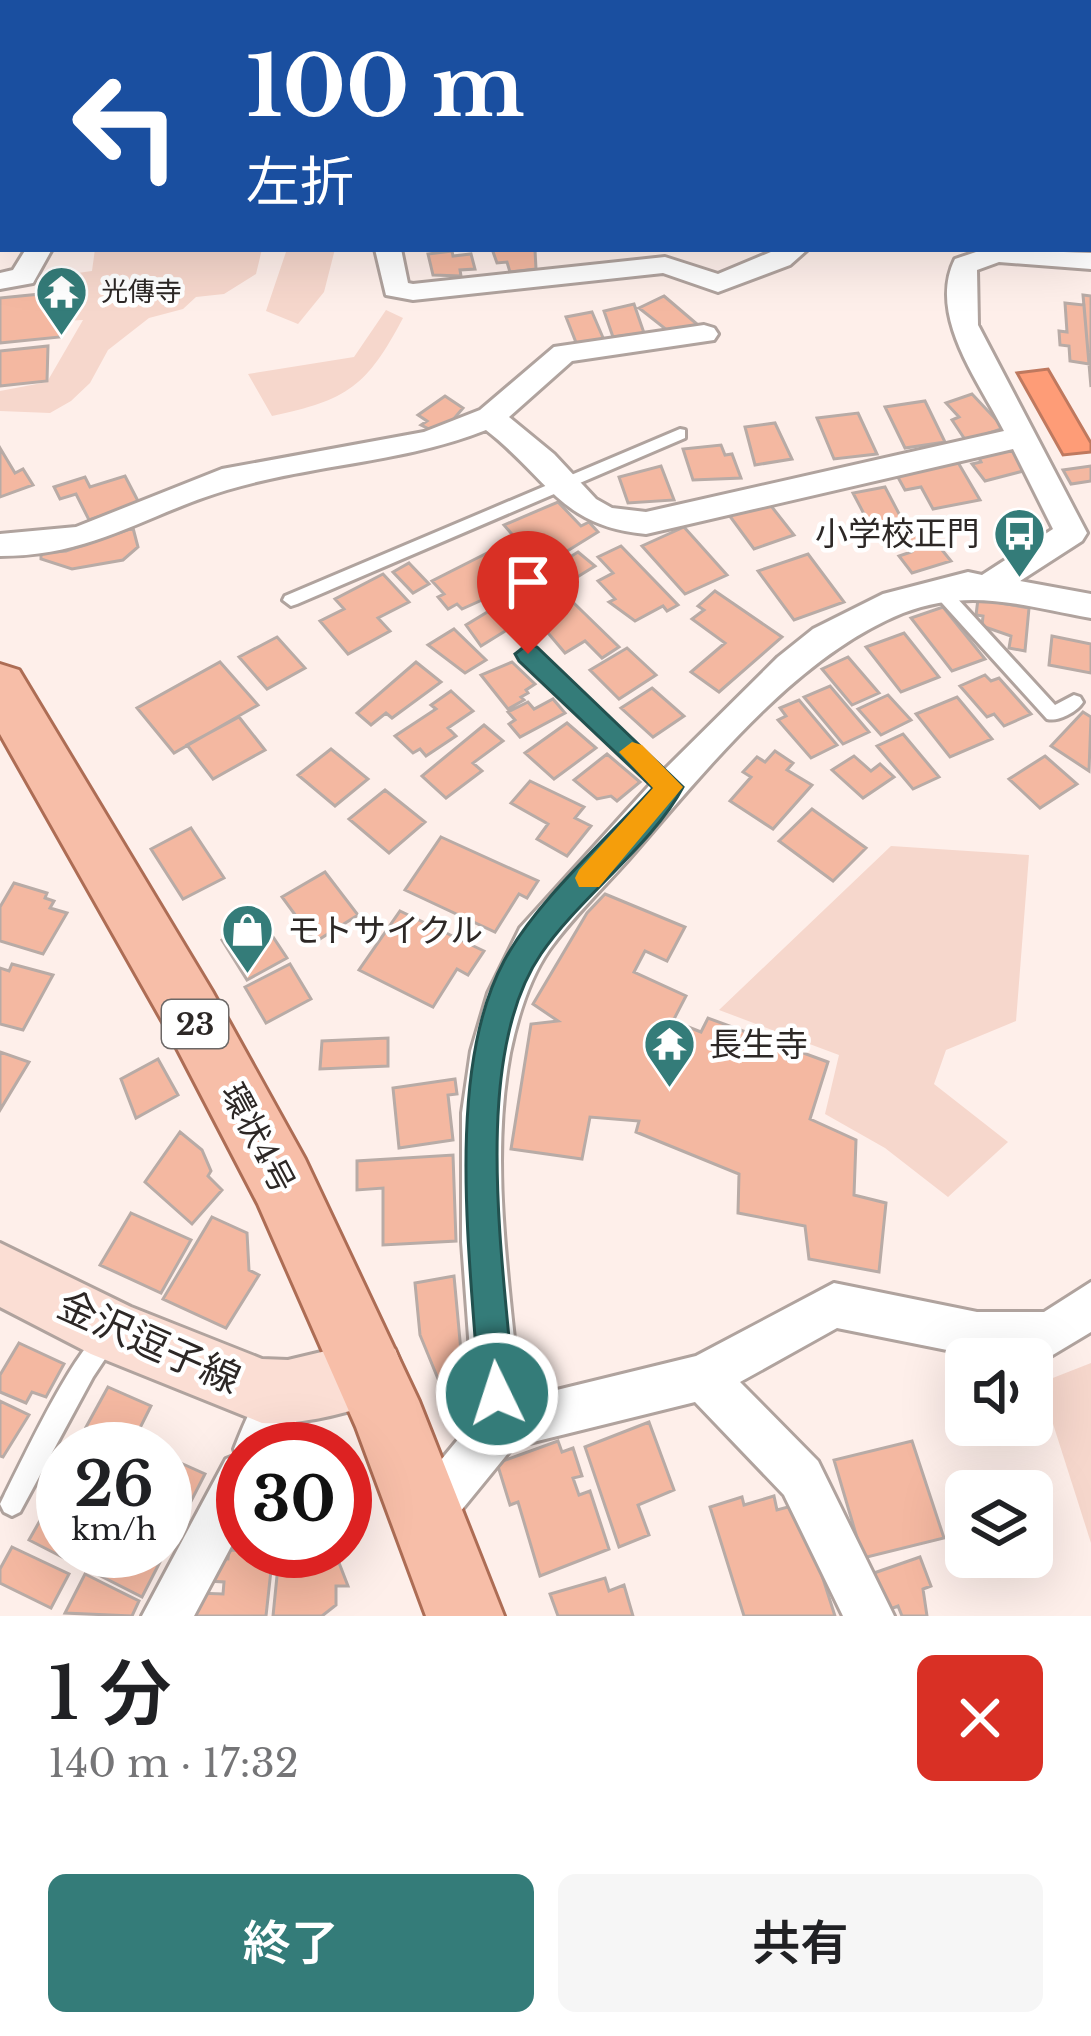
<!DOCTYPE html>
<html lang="ja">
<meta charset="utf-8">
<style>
:root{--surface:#fff;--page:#f6f6f6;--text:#202124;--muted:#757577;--accent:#347c79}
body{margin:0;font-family:"Libre Baskerville","Noto Sans JP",serif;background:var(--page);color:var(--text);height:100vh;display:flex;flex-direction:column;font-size:45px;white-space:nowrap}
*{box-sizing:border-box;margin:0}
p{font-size:39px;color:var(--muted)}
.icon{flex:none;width:66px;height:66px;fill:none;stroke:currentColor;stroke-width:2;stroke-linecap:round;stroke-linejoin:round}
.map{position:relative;height:1616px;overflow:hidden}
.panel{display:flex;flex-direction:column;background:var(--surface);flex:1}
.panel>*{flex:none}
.hud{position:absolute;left:0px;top:0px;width:1092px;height:252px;box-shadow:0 12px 48px #0002;background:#1a4fa0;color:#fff;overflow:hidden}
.buttons{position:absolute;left:945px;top:1338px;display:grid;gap:24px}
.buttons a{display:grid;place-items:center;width:108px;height:108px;border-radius:18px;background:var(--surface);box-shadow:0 12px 48px #0002;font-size:60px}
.speed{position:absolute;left:36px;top:1422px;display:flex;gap:24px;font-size:60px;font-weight:700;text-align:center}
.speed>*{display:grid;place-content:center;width:156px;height:156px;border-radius:50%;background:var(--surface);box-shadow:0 12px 48px #0002;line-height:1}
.speed small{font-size:30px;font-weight:400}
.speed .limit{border:18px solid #d22;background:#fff;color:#111}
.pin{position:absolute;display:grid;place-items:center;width:102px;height:102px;color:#fff;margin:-123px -51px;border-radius:50% 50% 50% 0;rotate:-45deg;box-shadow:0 0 12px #0007}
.pin .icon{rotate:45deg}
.me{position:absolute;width:132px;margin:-66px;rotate:356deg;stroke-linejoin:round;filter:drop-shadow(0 0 9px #0008)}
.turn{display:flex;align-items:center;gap:42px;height:252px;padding:0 48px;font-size:54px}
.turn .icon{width:156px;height:156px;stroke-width:2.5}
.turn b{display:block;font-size:84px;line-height:102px}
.round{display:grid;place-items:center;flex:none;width:126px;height:126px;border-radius:18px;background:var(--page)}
.headline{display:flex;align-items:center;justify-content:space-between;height:204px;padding:0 48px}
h1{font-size:72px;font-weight:600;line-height:90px}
.button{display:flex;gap:24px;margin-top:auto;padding:24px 48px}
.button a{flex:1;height:138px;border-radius:18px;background:var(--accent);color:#fff;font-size:48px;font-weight:600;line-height:138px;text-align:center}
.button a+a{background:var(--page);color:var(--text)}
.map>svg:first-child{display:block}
.green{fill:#f6d7cc}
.water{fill:#fe9c77;stroke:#bf795f;stroke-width:3}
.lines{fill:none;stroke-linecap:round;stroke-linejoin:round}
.river{stroke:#fe9c77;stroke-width:75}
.building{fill:#f4b8a1;stroke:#b8aba6;stroke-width:3}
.lane-casing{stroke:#b0a39e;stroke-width:6}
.street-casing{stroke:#b0a39e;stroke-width:6}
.secondary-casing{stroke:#b0a39e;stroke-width:6}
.primary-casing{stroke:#ad6d55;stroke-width:6}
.lane{fill:#fff;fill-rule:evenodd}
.street{fill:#fff;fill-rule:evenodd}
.secondary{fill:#fbded4;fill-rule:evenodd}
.primary{fill:#f7bea8;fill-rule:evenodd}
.route{fill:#347c79;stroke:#22514f;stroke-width:3}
.slow{fill:#f59e0b}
.labels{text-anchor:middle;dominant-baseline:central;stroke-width:9;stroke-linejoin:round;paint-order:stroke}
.far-poi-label{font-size:27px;fill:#2d2826;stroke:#fff;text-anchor:start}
.shield{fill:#fff;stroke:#6c6867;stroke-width:3}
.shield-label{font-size:30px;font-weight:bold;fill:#2d2826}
.poi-label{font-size:33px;fill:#2d2826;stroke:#fff;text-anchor:start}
.street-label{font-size:33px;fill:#2d2826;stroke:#fff}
.near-street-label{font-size:39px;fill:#2d2826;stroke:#fff}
</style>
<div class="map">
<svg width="1091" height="1616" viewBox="0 0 1091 1616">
<rect width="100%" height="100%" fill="#feefea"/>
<!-- green -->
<path class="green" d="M95 249H262L256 274 224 294 196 297 183 309 149 318 108 350 90 383 71 401 50 413 0 411V391L47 382 83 320 64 321V289H46L48 277 92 271Z
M287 249H335L324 292 298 324 266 311Z
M386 310 403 318C367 386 348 400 272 416L248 374 354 357Z
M891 846 1029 855 1016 1021 946 1050 934 1084 1008 1142 948 1197 885 1148 825 1114 839 1055 719 1010Z
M1091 1363V1543L1040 1383Z"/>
<!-- water -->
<path class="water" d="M1048 369 1091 443V452L1063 455 1017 373Z"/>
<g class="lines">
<!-- river -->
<path class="river" d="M419 3 423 0"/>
</g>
<!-- building -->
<path class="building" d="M492 249H542L535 250 536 269 510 272 507 262 497 263Z
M452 251 453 256 471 254 475 269 460 270 461 276 433 275 428 254Z
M61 292 60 337 0 343V298Z
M1083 295 1091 296V387Z
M664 296 698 325 668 331 639 308Z
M1065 303 1084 305 1089 364 1070 361 1069 346 1060 345 1059 331 1067 332Z
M634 304 644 333 613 337 604 311Z
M592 312 604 340 577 345 566 317Z
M48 346 47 381 0 386V351Z
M972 394 1004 428 966 441 952 420 959 417 946 403Z
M445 396 463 408 452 421 429 429 421 425 427 421 418 415Z
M925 401 945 442 905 448 885 407Z
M858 413 877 454 834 459 817 418Z
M775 423 792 459 755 465 745 427Z
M721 445 725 455 732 454 741 478 693 480 683 449Z
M1014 447 1031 469 985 481 972 464 981 462 978 456Z
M0 448 15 473 23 469 33 485 0 497Z
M956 459 980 500 933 509 921 487 905 490 894 470Z
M661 466 674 500 628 503 619 477Z
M1091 466V481L1071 484 1063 470Z
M125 476 139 503 89 520 76 494 60 499 54 487 85 477 90 487Z
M885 487 907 529 875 535 853 493Z
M558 502 581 526 589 522 598 532 543 566 529 550 540 546 529 533 516 539 504 525Z
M768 502 794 535 754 549 726 511Z
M684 527 727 575 685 594 642 546Z
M133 528 138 547 123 560 72 569 41 559V553L66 551Z
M925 529 951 561 912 573 899 556 911 552 899 538Z
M621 546 678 605 667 611 663 606 635 621 609 602 615 599 598 581 613 573 598 557Z
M491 551 509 571 520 565 531 578 462 609 457 604 448 609 438 597 444 594 432 581Z
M578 552 595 566 566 584 549 570Z
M808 554 844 602 794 620 758 571Z
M409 563 429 584 413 593 393 572Z
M383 574 409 602 378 618 390 631 348 654 320 621 344 609 335 599Z
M547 577 619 647 602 658 585 641 565 653 521 601 534 594 527 587Z
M715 591 782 637 719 692 691 672 725 643 692 619 704 610 698 606Z
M978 599 1029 608 1025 651 1009 648 1011 636 982 626 983 616 976 615Z
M504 602 523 620 481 646 466 625Z
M943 607 985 659 952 671 911 618Z
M454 629 486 660 465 673 428 645Z
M904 633 939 677 901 692 866 647Z
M1052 636 1091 644V673L1049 665Z
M277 637 305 668 267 689 239 657Z
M627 648 656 675 619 699 590 670Z
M848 657 879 693 852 705 822 669Z
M220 662 258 705 174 753 137 708Z
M416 662 441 682 392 718 386 713 371 725 357 713Z
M512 662 535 684 526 690 528 693 521 697 524 700 508 709 481 675Z
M985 675 991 681 999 678 1031 714 1004 726 994 714 987 717 960 686Z
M830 686 869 732 843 744 804 697Z
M652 688 684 716 653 737 621 708Z
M451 691 473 711 448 728 456 736 426 756 420 749 413 753 395 736 436 709 431 705Z
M888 695 911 720 881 735 858 709Z
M957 697 992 739 950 757 916 714Z
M553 699 565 713 520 737 509 724 515 720 508 712 528 702 534 709Z
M799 700 837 745 811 758 778 720 786 716 780 708Z
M1083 712 1091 717 1089 771 1051 746Z
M239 717 265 750 213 779 187 745Z
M567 723 596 748 554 779 525 753Z
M484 725 503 741 473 763 482 771 446 798 422 776Z
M903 734 939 777 913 789 877 746Z
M331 749 368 779 335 806 298 775Z
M775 751 793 763 787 770 812 785 773 829 730 801 751 777 743 772 757 757 765 762Z
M607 754 640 782 617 801 611 796 597 799 574 780Z
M854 756 871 771 880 764 894 777 863 798 832 770Z
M1045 756 1077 784 1040 808 1009 779Z
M530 781 584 807 575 818 591 826 567 856 537 839 548 824 511 803Z
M385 790 425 822 389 853 349 819Z
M812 809 866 848 833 881 779 841Z
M191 828 224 878 183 899 151 849Z
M441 837 538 881 527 898 519 894 495 932 405 890Z
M325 872 358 915 315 942 282 897Z
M14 883 47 893 45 898 54 901 50 908 67 913 43 954 0 941V907Z
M605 894 685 927 667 961 645 951 634 972 686 996 673 1021 701 1032 708 1018 828 1062 810 1119 856 1140 854 1195 886 1203 879 1272 809 1259 805 1226 738 1213 739 1174 636 1132 639 1121 590 1117 582 1159 511 1149 531 1024 558 1021 533 1004 587 913Z
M400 911 484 951 468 975 457 969 433 1007 359 970Z
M248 926 256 938 269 931 287 958 247 980 222 940Z
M12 964 53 975 23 1030 0 1024V968L9 971Z
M290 964 311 999 266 1023 245 987Z
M388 1038V1066L320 1069 322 1041Z
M0 1052 29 1062 0 1110Z
M158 1059 178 1095 136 1118 121 1079Z
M455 1079 457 1094 448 1095 453 1140 399 1148 393 1088Z
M180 1132 202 1150 211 1171 208 1176 222 1190 192 1224 145 1182Z
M453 1155 456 1241 383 1245V1188L357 1190V1161Z
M131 1213 191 1240 161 1293 100 1265Z
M212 1217 247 1233 249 1270 259 1275 226 1328 163 1299Z
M454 1276 466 1405 450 1408 420 1335 415 1283Z
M19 1343 64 1364 46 1397 32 1392 26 1403 0 1392V1375Z
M108 1387 151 1406 130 1448 86 1427Z
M0 1401 29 1415 3 1457 0 1456Z
M649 1422 674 1490 638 1505 649 1535 619 1547 585 1447Z
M558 1441 562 1452 573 1448 582 1476 573 1478 579 1495 590 1491 609 1549 540 1576 518 1502 510 1505 497 1463Z
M912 1441 944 1538 863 1558 834 1460Z
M165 1456 205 1474 186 1511 165 1501Z
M55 1494 63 1498V1551H78L72 1562 29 1540Z
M774 1496 777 1510 799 1504 835 1616H744L710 1507 742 1497 744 1505Z
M165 1506 184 1515 165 1553 161 1551H165Z
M12 1547 69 1574 51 1608 0 1583V1569Z
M229 1550 273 1552 266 1616H194L197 1593 223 1594 224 1582 209 1581 213 1558 228 1559Z
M99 1551H149L162 1558 142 1597 89 1570Z
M336 1555 348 1586H336V1605L322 1616H273L279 1556Z
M920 1557 931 1586 923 1589 927 1616H902L898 1606 888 1610 874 1573Z
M85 1574 139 1601 132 1616 65 1613Z
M605 1578 609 1591 624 1585 633 1616H558L550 1594Z"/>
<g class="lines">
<defs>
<path id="lane" d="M680 429 685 430V438L297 604 291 606 283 600 285 596Z
M939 583 945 585 1055 705 1074 695 1080 697 1083 702C1077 712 1058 722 1047 719L933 593 931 589Z
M528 648 534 650 676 782 679 787 676 792H664L522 658 520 654 522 650Z
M110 1324 118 1327 121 1335 93 1377 20 1512 12 1516 4 1512 0 1504 4 1496C23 1459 78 1339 110 1324Z"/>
<path id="street" d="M518 0H540L541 3H519Z
M652 0H674L676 3H654Z
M783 0H805L807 3H785Z
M912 0H934L936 3H914Z
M0 105H3V119H0Z
M1089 137H1091V151H1089Z
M26 249H52L33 283 0 289V273L13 270Z
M375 249H401L408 283 413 284 665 257 718 274 778 249H808L790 265 718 292 663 273 413 300 386 295Z
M985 249 1091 253V269L999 262 977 270 978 325 1087 533 1082 541 1020 581 1091 594V618C1023 606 970 587 903 613 794 657 703 774 627 861 601 890 571 919 549 950 529 979 517 1019 510 1053 489 1167 510 1285 520 1399L696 1356 834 1283 977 1312H1044L1091 1282V1332L1051 1356H977L837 1328 740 1382 818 1461 894 1616H843L784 1495 695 1402 513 1447 446 1529 429 1536 412 1529 405 1512 412 1495 475 1419 462 1242V1113L471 1051 488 993 520 928 657 777 778 657 813 629 883 594 968 572 982 575 1053 529 1013 449 646 534C560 526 549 479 486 430 403 463 313 464 227 490 143 515 94 556 0 556V534L76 527 222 469 424 432 480 410 554 347 704 325 714 328 718 334 714 340 572 361 509 417 554 454 596 499 612 508 646 512 1004 431C979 382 927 315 955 259Z
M288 1369 304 1376 311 1392 282 1449H243V1524L194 1616H142L226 1459 236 1455 234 1449C245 1421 260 1381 288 1369Z"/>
<path id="secondary" d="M0 1243 131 1307 262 1359 288 1360 372 1340 395 1349 404 1372 395 1395C354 1412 306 1425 262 1423L91 1354 0 1307Z"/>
<path id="primary" d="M0 664 19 670 212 991 305 1159 419 1401 504 1616H426L356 1427 258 1204 168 1031 0 734Z"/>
</defs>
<!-- lane casing -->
<use href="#lane" class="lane-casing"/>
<!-- street casing -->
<use href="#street" class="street-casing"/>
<!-- secondary casing -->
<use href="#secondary" class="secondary-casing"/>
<!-- primary casing -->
<use href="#primary" class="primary-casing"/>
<!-- lane -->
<use href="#lane" class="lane"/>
<!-- street -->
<use href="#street" class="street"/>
<!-- secondary -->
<use href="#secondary" class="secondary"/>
<!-- primary -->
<use href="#primary" class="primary"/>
</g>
<!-- route -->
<path class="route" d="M528 644 537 647 683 787C654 843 578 899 541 954 469 1059 505 1272 514 1394L509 1406 497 1411 484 1406 479 1394C472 1269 443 1074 504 961 537 900 606 840 653 788L519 661 515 654Z"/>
<!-- slow -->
<path class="slow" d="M632 742 642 745 683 787 599 887H579L575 878 579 870 653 788 619 752Z"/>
<!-- icons -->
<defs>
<symbol id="temple-pin" viewBox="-11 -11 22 30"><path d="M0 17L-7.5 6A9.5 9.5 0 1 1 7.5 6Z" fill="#347c79" stroke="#fff"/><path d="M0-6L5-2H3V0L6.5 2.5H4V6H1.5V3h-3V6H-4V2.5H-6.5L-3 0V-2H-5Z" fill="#fff"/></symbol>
<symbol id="bus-pin" viewBox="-11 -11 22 30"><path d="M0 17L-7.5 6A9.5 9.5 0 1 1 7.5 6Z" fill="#347c79" stroke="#fff"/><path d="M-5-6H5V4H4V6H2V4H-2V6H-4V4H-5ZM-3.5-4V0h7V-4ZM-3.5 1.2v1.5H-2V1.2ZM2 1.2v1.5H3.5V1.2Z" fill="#fff"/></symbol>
<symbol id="shop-pin" viewBox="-11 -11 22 30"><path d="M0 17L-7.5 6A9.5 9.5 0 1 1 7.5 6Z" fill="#347c79" stroke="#fff"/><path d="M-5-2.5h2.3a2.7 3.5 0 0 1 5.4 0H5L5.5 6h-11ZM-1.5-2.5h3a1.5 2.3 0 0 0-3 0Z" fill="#fff"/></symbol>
</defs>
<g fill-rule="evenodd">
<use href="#temple-pin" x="32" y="262" width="59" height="81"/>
<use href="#bus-pin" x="990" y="504" width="59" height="81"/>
<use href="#shop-pin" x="218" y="900" width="59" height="81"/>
<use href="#temple-pin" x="640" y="1014" width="59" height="81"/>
</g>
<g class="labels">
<!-- far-poi labels -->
<g class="far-poi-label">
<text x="101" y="291">光傳寺</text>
</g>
<!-- shield labels -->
<rect class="shield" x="162" y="1000" width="66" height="48" rx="9"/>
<g class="shield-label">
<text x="195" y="1024">23</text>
</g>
<!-- poi labels -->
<g class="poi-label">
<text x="980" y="533" text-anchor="end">小学校正門</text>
<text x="287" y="930">モトサイクル</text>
<text x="709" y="1044">長生寺</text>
</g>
<!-- street labels -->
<g class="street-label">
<text transform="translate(258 1138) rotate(62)">環状4号</text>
</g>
<!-- near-street labels -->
<g class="near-street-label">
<text transform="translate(149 1342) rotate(24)">金沢逗子線</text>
</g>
</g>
</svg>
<div class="buttons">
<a><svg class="icon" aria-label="sound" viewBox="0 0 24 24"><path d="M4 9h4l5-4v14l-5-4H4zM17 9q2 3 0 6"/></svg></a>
<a><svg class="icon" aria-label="layers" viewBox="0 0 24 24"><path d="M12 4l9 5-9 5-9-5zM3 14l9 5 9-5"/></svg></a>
</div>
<div class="speed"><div>26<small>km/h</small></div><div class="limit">30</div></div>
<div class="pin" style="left:528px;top:654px;background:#d93025"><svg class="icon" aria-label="arrive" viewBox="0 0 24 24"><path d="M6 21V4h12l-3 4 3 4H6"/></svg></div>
<svg class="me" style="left:497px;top:1394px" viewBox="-20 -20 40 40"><circle r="17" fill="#347c79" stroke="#fff" stroke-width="3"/><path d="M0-11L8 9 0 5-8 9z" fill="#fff"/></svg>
<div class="hud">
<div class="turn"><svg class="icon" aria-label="left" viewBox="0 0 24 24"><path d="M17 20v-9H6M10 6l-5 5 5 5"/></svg><div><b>100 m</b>左折</div></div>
</div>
</div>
<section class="panel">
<div class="headline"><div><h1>1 分</h1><p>140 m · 17:32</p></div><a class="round" style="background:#d93025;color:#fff"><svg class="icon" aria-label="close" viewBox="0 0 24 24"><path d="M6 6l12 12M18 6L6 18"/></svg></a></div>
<div class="button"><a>終了</a><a>共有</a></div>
</section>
